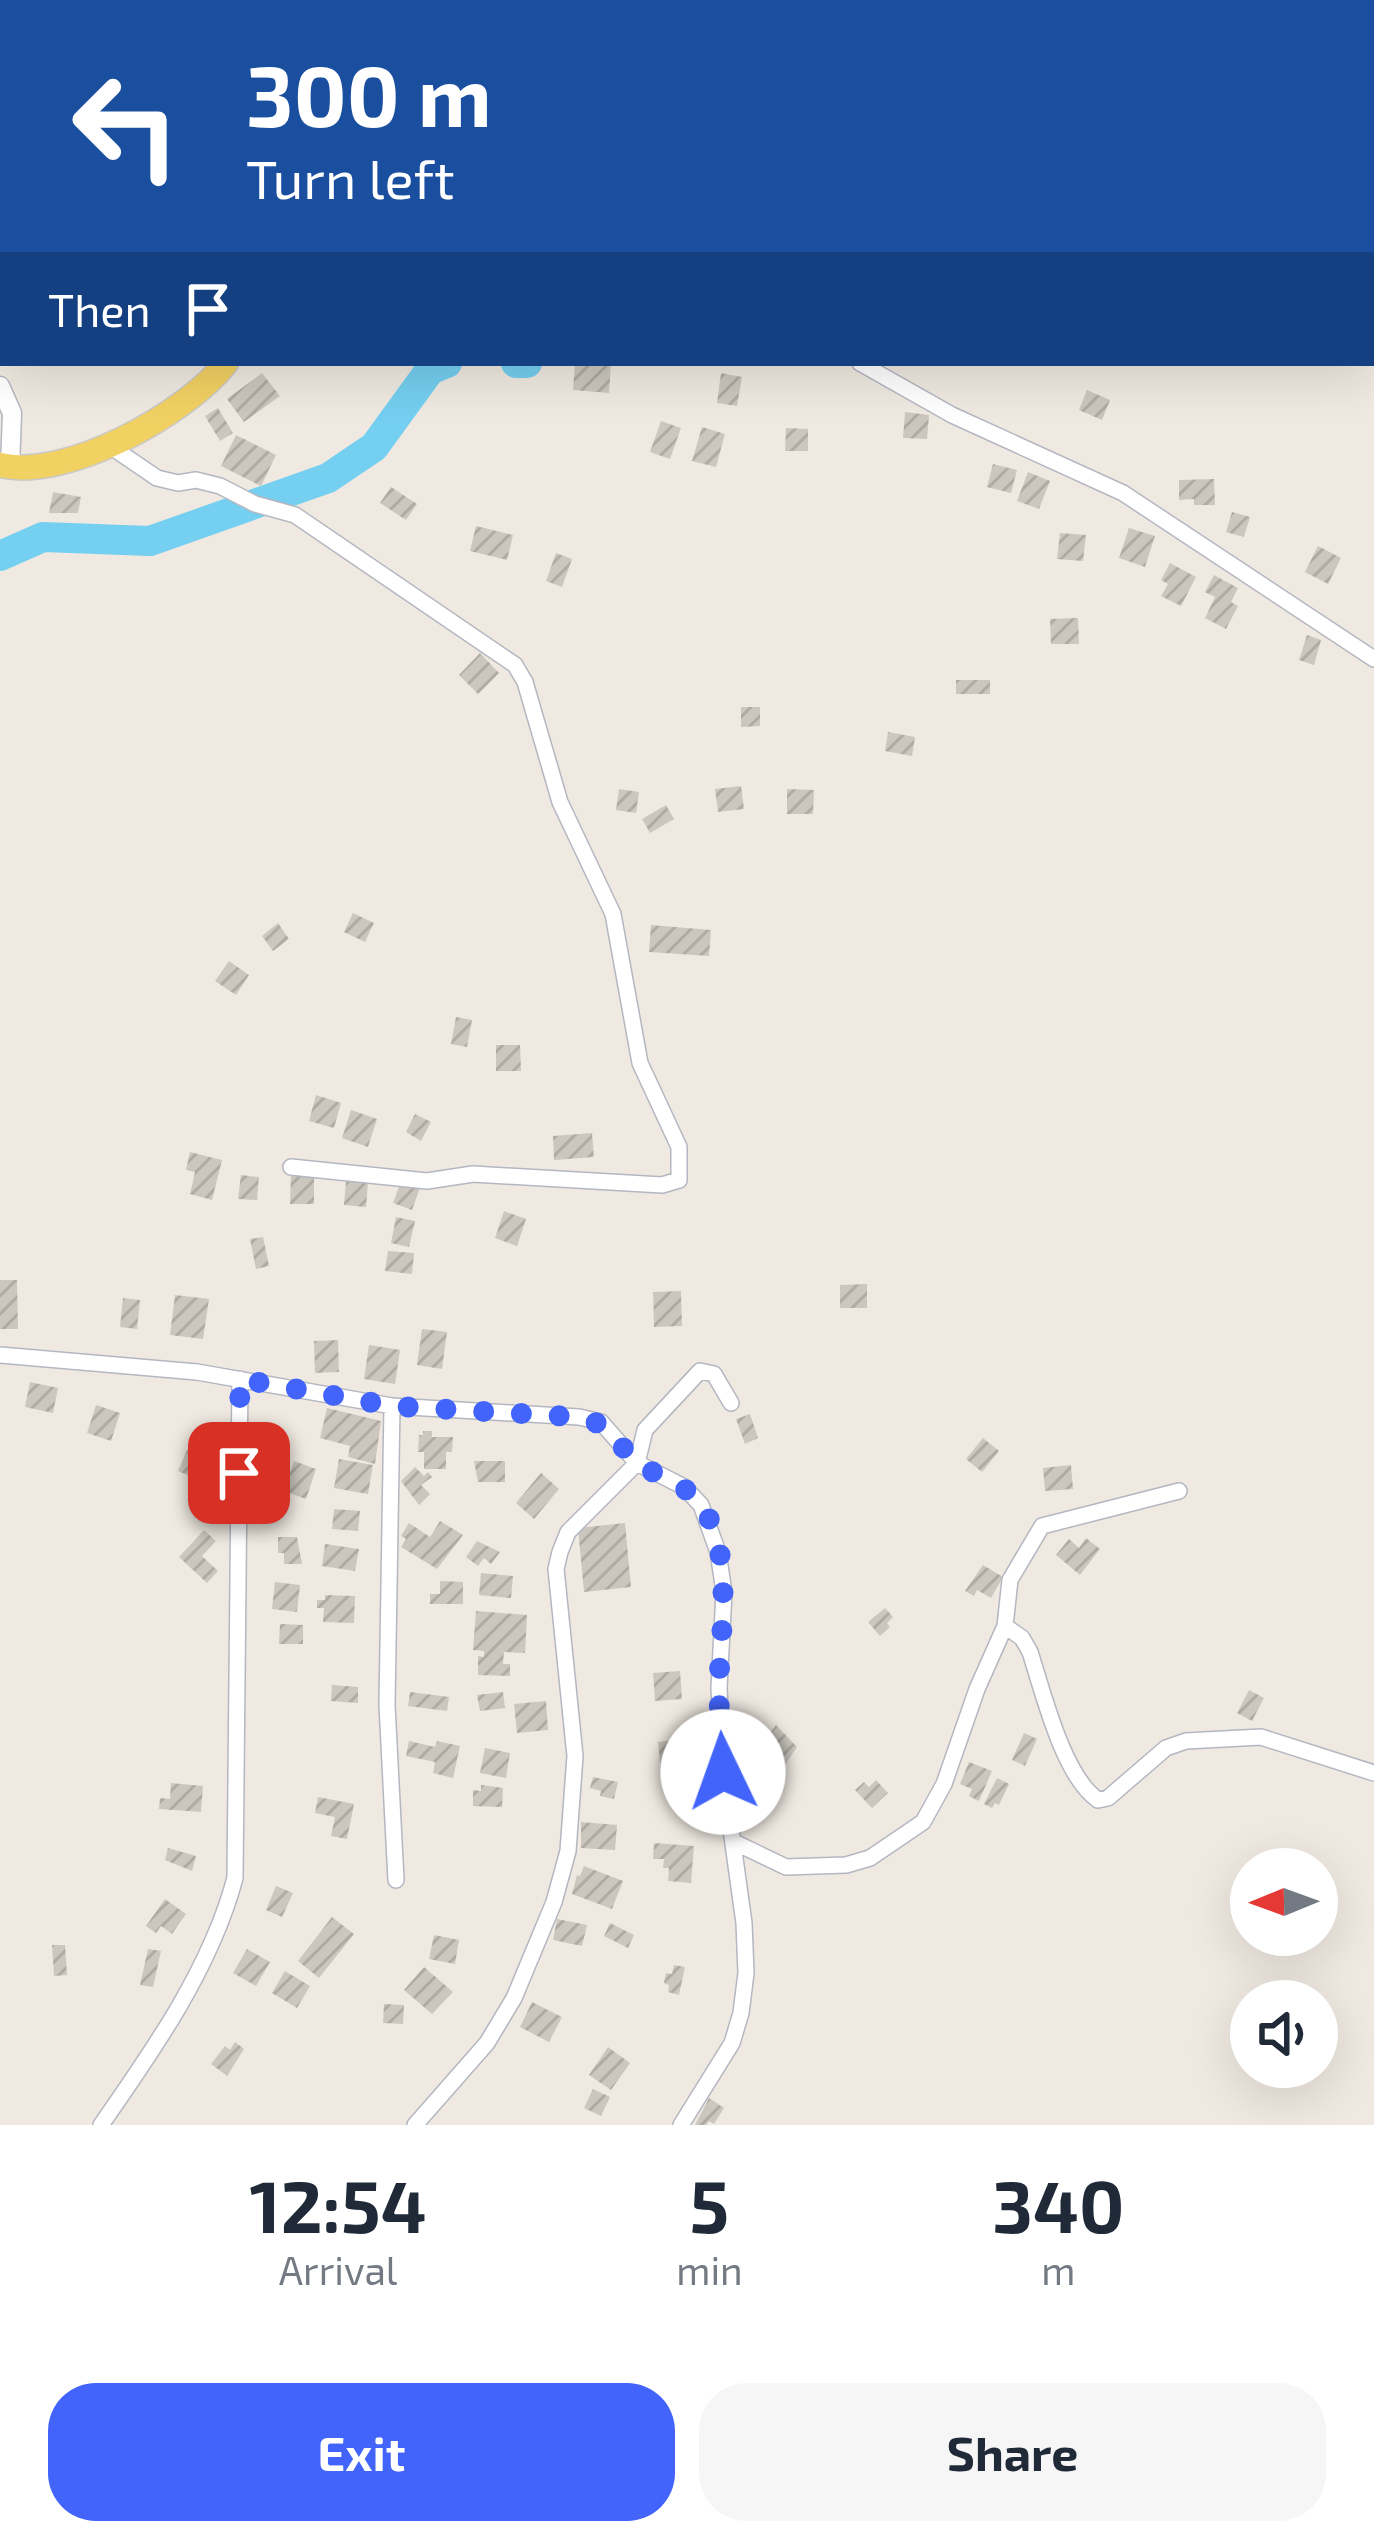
<!DOCTYPE html>
<style>
:root{--surface:#fff;--page:#f6f6f7;--text:#1f2937;--muted:#747a83;--accent:#4264fb}
body{margin:0;font-family:"Exo 2",sans-serif;background:var(--page);color:var(--text);height:100vh;display:flex;flex-direction:column;font-size:45px;white-space:nowrap}
*{box-sizing:border-box;margin:0}
p{font-size:39px;color:var(--muted)}
.icon{flex:none;width:66px;height:66px;fill:none;stroke:currentColor;stroke-width:2;stroke-linecap:round;stroke-linejoin:round}
.map{position:relative;height:2125px;overflow:hidden}
.side{display:flex;flex-direction:column;background:var(--surface);flex:1}
.side>*{flex:none}
.banner{position:absolute;left:0px;top:0px;width:1374px;height:366px;box-shadow:0 12px 48px #0002;background:#1a4fa0;color:#fff;overflow:hidden}
.needle{width:78px;rotate:269deg}
.controls{position:absolute;left:1230px;top:1848px;display:grid;gap:24px}
.controls a{display:grid;place-items:center;width:108px;height:108px;border-radius:50%;background:var(--surface);box-shadow:0 12px 48px #0002;font-size:60px}
.pin{position:absolute;display:grid;place-items:center;width:102px;height:102px;color:#fff;margin:-51px;border-radius:24px;box-shadow:0 6px 18px #0006}
.me{position:absolute;width:132px;margin:-66px;rotate:357deg;stroke-linejoin:round;filter:drop-shadow(0 0 9px #0008)}
.turn{display:flex;align-items:center;gap:42px;height:252px;padding:0 48px;font-size:54px}
.turn .icon{width:156px;height:156px;stroke-width:2.5}
.turn b{display:block;font-size:84px;line-height:102px}
.then{display:flex;align-items:center;height:114px;padding:0 48px;background:#0003;gap:24px;font-size:45px}
.eta{display:flex;justify-content:space-evenly;align-items:center;height:204px;text-align:center}
.eta b{font-size:72px;font-weight:700;line-height:84px}
.cta{display:flex;gap:24px;margin-top:auto;padding:24px 48px}
.cta a{flex:1;height:138px;border-radius:48px;background:var(--accent);color:#fff;font-size:48px;font-weight:700;line-height:138px;text-align:center}
.cta a+a{background:var(--page);color:var(--text)}
.map>svg:first-child{display:block}
.lines{fill:none;stroke-linecap:round;stroke-linejoin:round}
.river{stroke:#75cff0;stroke-width:30}
.building{fill:url(#building-hatch)}
.minor-casing{stroke:#b4b7c1;stroke-width:18}
.tertiary-casing{stroke:#b4b7c1;stroke-width:21}
.primary-casing{stroke:#c9c9c9;stroke-width:27}
.minor{stroke:#fff;stroke-width:15}
.tertiary{stroke:#fff;stroke-width:18}
.primary{stroke:#f2d163;stroke-width:24}
.route{stroke:#4264fb;stroke-width:21;stroke-dasharray:0 37.8}
</style>
<div class="map">
<svg width="1374" height="2125" viewBox="0 0 1374 2125">
<defs>
<pattern id="building-hatch" width="6" height="6" patternUnits="userSpaceOnUse" patternTransform="scale(3)"><rect width="6" height="6" fill="#cbc7bf"/><path d="M-1 1l2-2M0 6l6-6M5 7l2-2" fill="none" stroke="#afaba4"/></pattern>
</defs>
<rect width="100%" height="100%" fill="#efe9e1"/>
<g class="lines">
<!-- river -->
<path class="river" d="M1274 3 1276 0
M516 363H527
M0 556 43 537 150 541 328 478 374 447 430 370 447 363"/>
</g>
<!-- building -->
<path class="building" d="M575 363H611L609 393 573 390Z
M262 373 280 396 244 422 227 399Z
M721 373 742 377 737 406 717 403Z
M1087 390 1110 400 1102 420 1079 410Z
M218 408 233 433 220 441 205 416Z
M905 412 929 415 927 439 903 438Z
M661 421 681 428 670 459 650 452Z
M702 427 725 434 716 467 692 461Z
M786 428 808 429V451H785Z
M236 435 276 455 261 486 221 466Z
M993 464 1017 470 1011 493 987 487Z
M1028 472 1050 481 1039 509 1017 501Z
M1214 479 1215 505H1194V499L1179 500V480Z
M391 487 417 504 406 520 380 503Z
M53 492 81 497 78 513H49Z
M1232 512 1250 517 1244 537 1226 532Z
M476 526 513 535 507 560 470 551Z
M1129 528 1155 536 1145 567 1119 558Z
M1060 533 1086 535 1083 561 1057 559Z
M1318 546 1341 558 1328 584 1305 572Z
M556 553 572 559 562 587 546 581Z
M1170 563 1196 577 1181 606 1161 596 1168 584 1161 580Z
M1214 575 1238 588 1231 602 1238 606 1226 629 1205 618 1215 597 1205 592Z
M1078 618 1079 644H1051L1050 619Z
M1307 635 1321 640 1314 665 1299 660Z
M480 653 499 673 478 694 459 675Z
M956 680H990V694H956Z
M741 707H760V726L741 727Z
M888 732 915 737 912 756 885 751Z
M741 786 744 809 718 812 715 789Z
M619 789 639 792 636 813 616 810Z
M787 789 814 790 813 814H787Z
M666 805 674 819 650 833 642 819Z
M353 913 374 923 365 942 344 932Z
M278 923 289 939 273 951 262 936Z
M651 925 711 930 709 956 649 952Z
M229 961 249 975 236 995 215 981Z
M456 1017 472 1020 467 1047 451 1044Z
M496 1045H520L521 1071H496Z
M316 1095 341 1103 334 1128 309 1121Z
M351 1110 377 1119 368 1147 342 1138Z
M415 1114 431 1122 421 1141 406 1132Z
M592 1133 594 1157 554 1160 553 1136Z
M190 1152 222 1160 212 1200 190 1194 195 1172 186 1170Z
M291 1174 314 1175V1204H290Z
M241 1175 259 1177 257 1200 238 1199Z
M346 1181 368 1182 366 1207 344 1205Z
M401 1181 420 1188 412 1210 393 1203Z
M504 1211 526 1219 517 1246 495 1238Z
M396 1217 415 1221 409 1247 391 1243Z
M263 1237 269 1266 256 1269 250 1239Z
M388 1251 414 1253 412 1274 385 1271Z
M0 1280H17L18 1329H0Z
M867 1284V1308H840V1285Z
M681 1291 682 1326 654 1327 653 1292Z
M175 1295 209 1299 203 1339 170 1335Z
M123 1298 140 1300 137 1329 120 1327Z
M422 1329 447 1332 442 1369 417 1365Z
M338 1340 339 1372 315 1373 314 1341Z
M369 1345 400 1350 395 1384 364 1379Z
M30 1382 58 1388 53 1413 25 1407Z
M96 1405 120 1413 111 1441 87 1433Z
M327 1408 381 1421 375 1464 348 1457 350 1446 320 1438Z
M750 1414 758 1438 745 1444 736 1419Z
M423 1431H432V1437H453L452 1452H446V1469H424V1452H418L419 1435H423Z
M983 1438 999 1451 982 1472 966 1459Z
M187 1450 196 1453 191 1464 202 1468 197 1479 178 1471Z
M339 1459 373 1465 368 1494 334 1488Z
M294 1461 316 1469 306 1499 284 1491Z
M474 1461H505V1482H478Z
M1071 1465 1073 1489 1045 1491 1043 1468Z
M415 1467 424 1476 428 1472 432 1477 421 1485 430 1494 419 1505 401 1481Z
M541 1473 559 1489 534 1519 516 1503Z
M334 1509 360 1511 358 1531 332 1529Z
M440 1521 463 1535 437 1569 401 1547 406 1539 401 1536 409 1523 430 1537Z
M625 1523 631 1587 584 1592 578 1528Z
M204 1530 216 1541 202 1556 218 1571 207 1583 179 1557Z
M278 1537H297L302 1564H284V1553H278Z
M1086 1538 1100 1549 1080 1575 1056 1555 1069 1539 1079 1548Z
M477 1541 500 1552 491 1564 484 1558 478 1566 466 1557Z
M325 1544 359 1549 355 1571 322 1566Z
M983 1565 1003 1577 991 1598 977 1590 974 1596 965 1591Z
M481 1573 513 1576 511 1598 479 1595Z
M440 1581 463 1582V1604H430V1594H440Z
M275 1582 300 1585 297 1612 272 1609Z
M325 1595 355 1596 354 1623 323 1622 324 1608H317V1600H325Z
M885 1608 893 1617 887 1623 890 1627 880 1636 868 1622Z
M476 1611 527 1615 525 1653 504 1652 503 1664H510V1676L478 1675V1656L484 1657V1651L473 1650Z
M280 1624 303 1625V1644H279Z
M680 1671 682 1699 655 1701 653 1673Z
M332 1685 358 1687V1703L331 1701Z
M1249 1690 1264 1698 1252 1721 1237 1713Z
M410 1692 449 1697 447 1711 408 1706Z
M503 1692 505 1708 480 1711 477 1695Z
M546 1701 548 1730 517 1733 514 1704Z
M776 1725 797 1747 779 1774 769 1766 773 1761 762 1754 765 1749 761 1746Z
M1024 1733 1037 1739 1025 1766 1012 1760Z
M689 1738 693 1770 661 1774 658 1742Z
M409 1741 435 1747 437 1741 460 1746 453 1778 433 1773 435 1762 406 1756Z
M485 1748 510 1753 506 1778 480 1773Z
M969 1762 992 1771 979 1801 969 1796 972 1789 960 1784Z
M745 1776 767 1778 766 1801 744 1800Z
M593 1777 618 1782 614 1799 600 1796 601 1791 590 1788Z
M997 1778 1009 1784 999 1805 995 1803 992 1808 984 1804Z
M876 1780 888 1793 872 1808 855 1790 864 1782 869 1787Z
M171 1783 203 1786 201 1812 159 1809 160 1798 170 1799Z
M481 1785 503 1788 502 1807 473 1806V1790L481 1791Z
M318 1797 354 1804 347 1839 331 1836 335 1817 315 1813Z
M581 1822 617 1825 615 1850 581 1848Z
M654 1843 694 1846 691 1883 668 1881 669 1868H663L664 1859H653Z
M168 1848 196 1856 192 1871 165 1860Z
M584 1866 623 1881 612 1909 572 1894 577 1875 580 1876Z
M276 1886 293 1893 282 1917 266 1910Z
M165 1899 186 1914 172 1934 161 1926 156 1933 146 1926Z
M332 1917 354 1934 319 1978 298 1961Z
M557 1919 587 1925 582 1946 553 1940Z
M610 1923 634 1935 628 1948 604 1936Z
M434 1935 459 1940 455 1964 429 1959Z
M52 1945H65L67 1975 54 1976Z
M148 1949 161 1951 153 1987 140 1985Z
M247 1949 270 1962 256 1986 233 1973Z
M674 1965 685 1967 679 1995 668 1992 669 1985 664 1983 666 1973 672 1974Z
M424 1967 453 1992 432 2014 404 1990Z
M285 1971 310 1986 297 2008 272 1993Z
M532 2002 562 2017 549 2042 520 2027Z
M384 2004 404 2005 403 2024 383 2023Z
M235 2042 244 2049 227 2076 211 2064 225 2046 230 2050Z
M608 2047 630 2063 611 2090 589 2075Z
M593 2089 610 2097 601 2116 584 2108Z
M709 2098 724 2108 714 2124 709 2121 706 2125H695Z"/>
<g class="lines">
<defs>
<path id="minor" d="M513 3 516 0
M860 363 952 415 1123 493 1374 659
M110 446 157 478 178 483 196 480 220 486 255 504 295 515 515 665 525 682 560 802 613 914 640 1063 679 1147V1180L662 1185 473 1174 427 1181 291 1167
M0 1355 197 1372 392 1406 579 1417 601 1422 637 1463 684 1487 701 1505 718 1552 724 1592 719 1688 723 1772 744 1923 746 1973 741 2013 732 2043 681 2125
M392 1406 387 1705 396 1880
M1005 1626 1010 1580 1042 1526 1179 1491
M734 1842 786 1867 846 1865 870 1858 923 1822 944 1784 977 1689 1005 1626 1022 1638 1030 1652C1043 1692 1063 1776 1098 1800L1108 1798 1166 1748 1186 1741 1261 1737 1374 1773
M101 2125C154 2049 211 1968 235 1878L240 1379
M415 2125 487 2043 514 1998 554 1902 568 1851 575 1756 556 1569 560 1552 568 1532 637 1463 645 1430 700 1371 714 1374 731 1403"/>
<path id="tertiary" d="M0 386 12 413 10 468"/>
<path id="primary" d="M750 0 756 3
M666 3 671 0
M1096 3 1098 0
M0 465C66 481 186 414 226 363"/>
</defs>
<!-- minor casing -->
<use href="#minor" class="minor-casing"/>
<!-- tertiary casing -->
<use href="#tertiary" class="tertiary-casing"/>
<!-- primary casing -->
<use href="#primary" class="primary-casing"/>
<!-- minor -->
<use href="#minor" class="minor"/>
<!-- tertiary -->
<use href="#tertiary" class="tertiary"/>
<!-- primary -->
<use href="#primary" class="primary"/>
</g>
<g class="lines">
<!-- route -->
<path class="route" d="M239 1473 240 1379 392 1406 579 1417C613 1425 612 1439 635 1460 654 1477 680 1480 697 1500 737 1547 719 1632 719 1689 719 1716 721 1744 723 1772"/>
</g>
</svg>
<div class="controls">
<a><svg class="needle" viewBox="-14 -14 28 28"><path d="M0-13l5 13h-10z" fill="#e53935"/><path d="M0 13l5-13h-10z" fill="#747a83"/></svg></a>
<a><svg class="icon" aria-label="sound" viewBox="0 0 24 24"><path d="M4 9h4l5-4v14l-5-4H4zM17 9q2 3 0 6"/></svg></a>
</div>
<div class="pin" style="left:239px;top:1473px;background:#d93025"><svg class="icon" aria-label="arrive" viewBox="0 0 24 24"><path d="M6 21V4h12l-3 4 3 4H6"/></svg></div>
<svg class="me" style="left:723px;top:1772px" viewBox="-20 -20 40 40"><circle r="19" fill="#fff"/><path d="M0-13L10 11 0 6-10 11z" fill="#4264fb"/></svg>
<div class="banner">
<div class="turn"><svg class="icon" aria-label="left" viewBox="0 0 24 24"><path d="M17 20v-9H6M10 6l-5 5 5 5"/></svg><div><b>300 m</b>Turn left</div></div>
<div class="then">Then<svg class="icon" aria-label="arrive" viewBox="0 0 24 24"><path d="M6 21V4h12l-3 4 3 4H6"/></svg></div>
</div>
</div>
<section class="side">
<div class="eta">
<div><b>12:54</b><p>Arrival</p></div>
<div><b>5</b><p>min</p></div>
<div><b>340</b><p>m</p></div>
</div>
<div class="cta"><a>Exit</a><a>Share</a></div>
</section>
